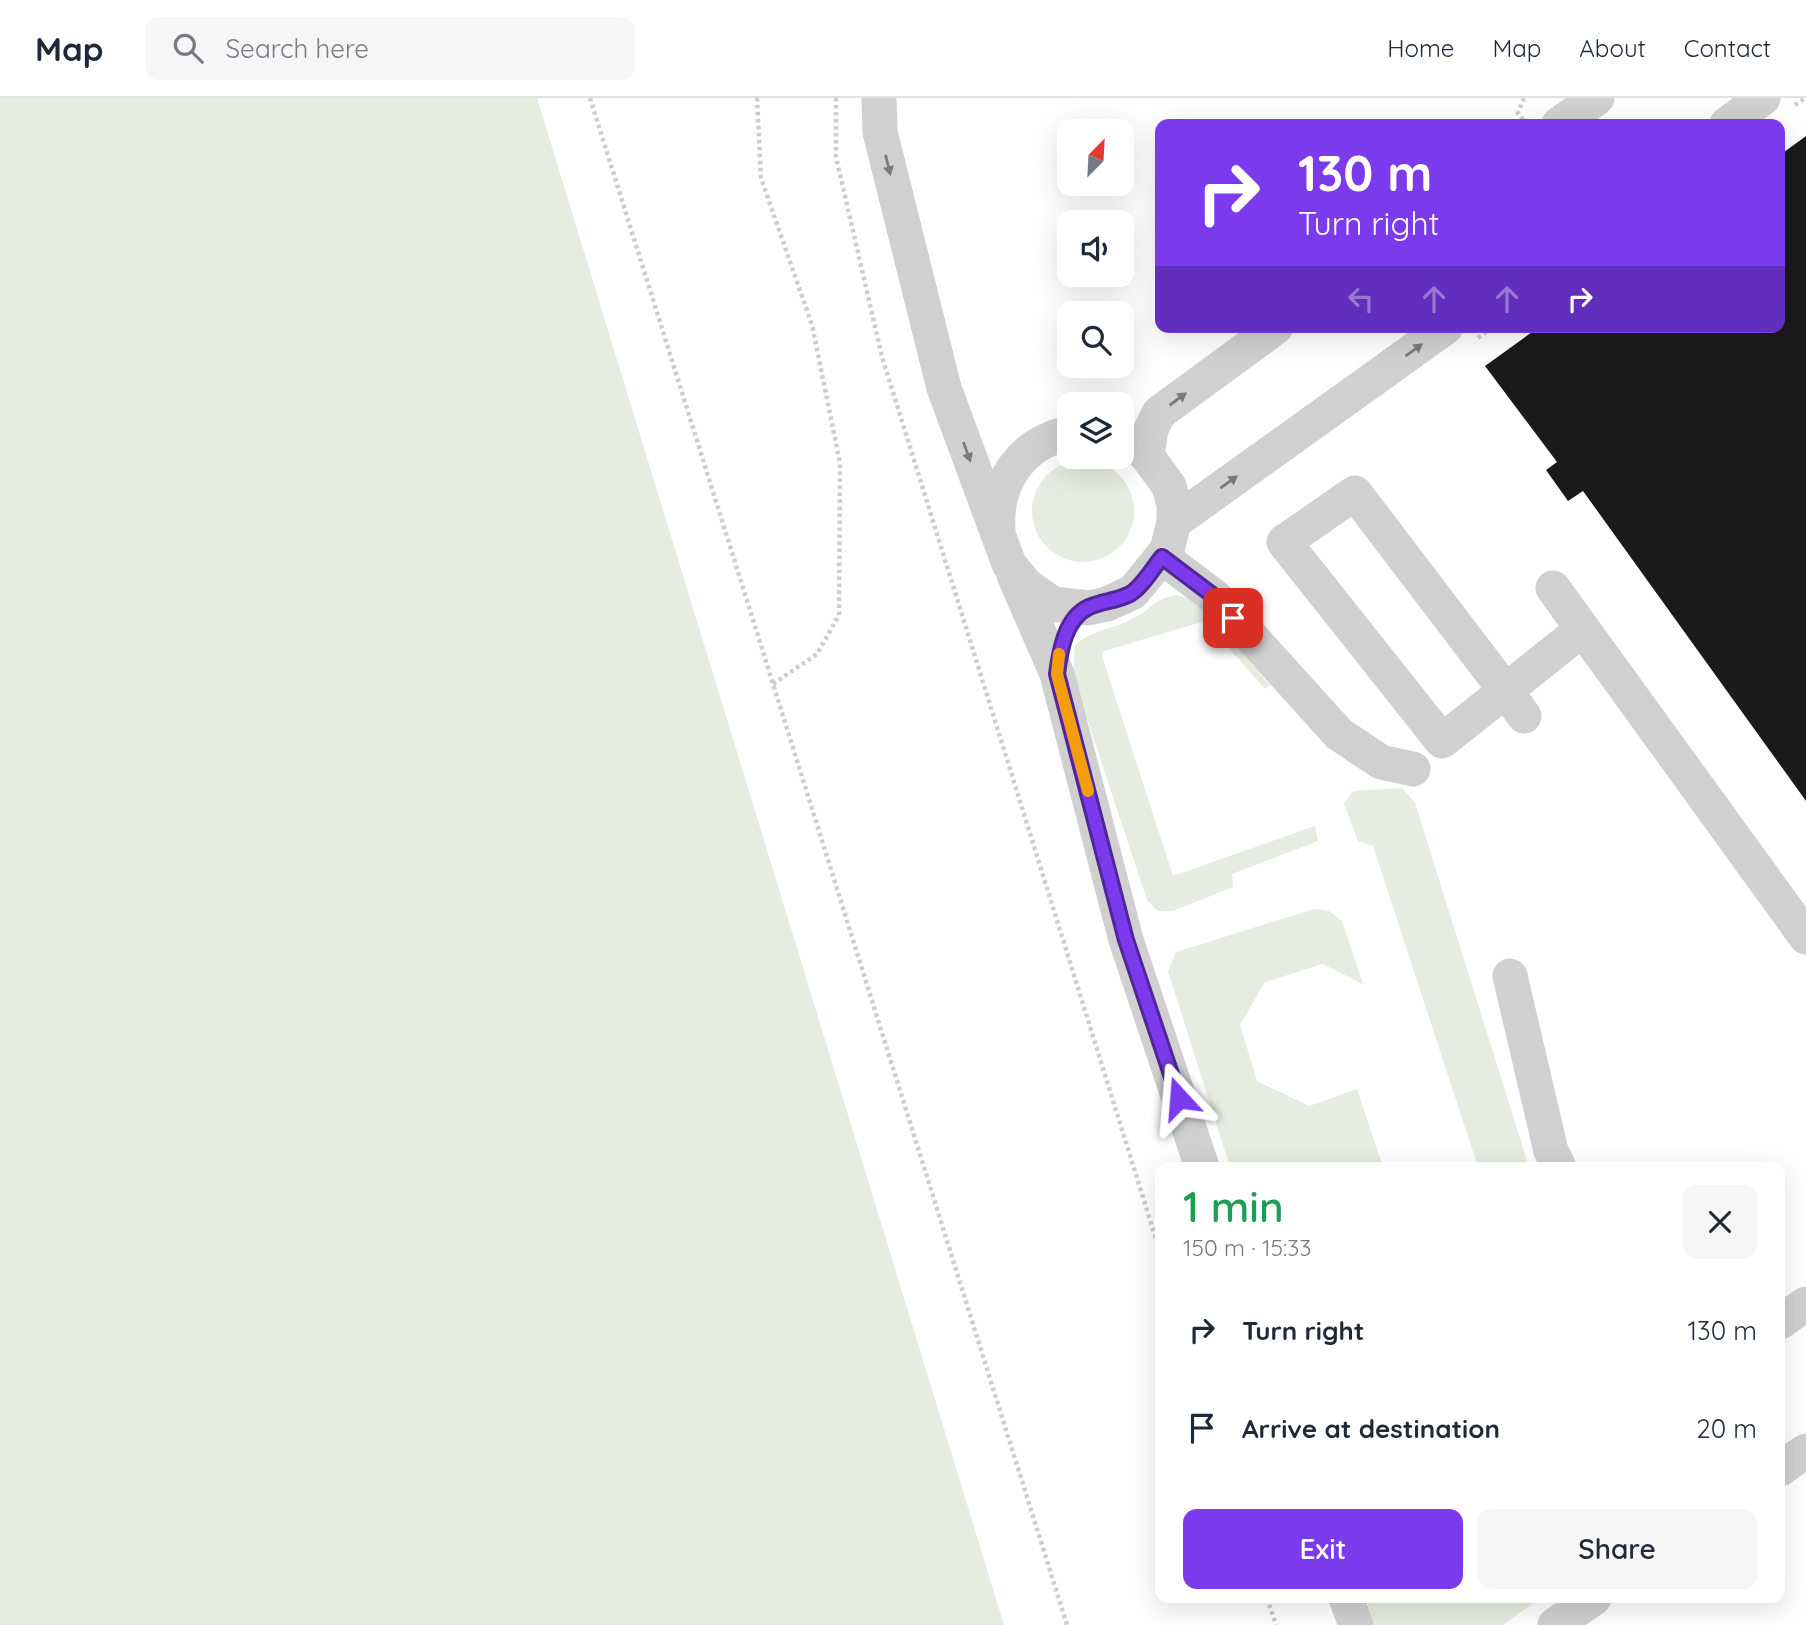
<!DOCTYPE html>
<meta charset="utf-8">
<style>
:root{--surface:#fff;--page:#f6f6f7;--text:#1f2937;--muted:#747a83;--line:#e0e1e3;--accent:#7c3aed}
body{margin:0;font-family:Quicksand,sans-serif;background:var(--page);color:var(--text);height:100vh;display:flex;flex-direction:column;font-size:26px;white-space:nowrap}
*{box-sizing:border-box;margin:0}
p{font-size:23px;color:var(--muted)}
.icon{flex:none;width:38px;height:38px;fill:none;stroke:currentColor;stroke-width:2;stroke-linecap:round;stroke-linejoin:round}
.map{position:relative;flex:1;overflow:hidden}
.side{position:absolute;left:1155px;top:1064px;width:630px;height:441px;display:flex;flex-direction:column;background:var(--surface);border-radius:14px;box-shadow:0 7px 28px #0002}
.side>*{flex:none}
.guide{position:absolute;left:1155px;top:21px;width:630px;height:214px;border-radius:14px;box-shadow:0 7px 28px #0002;background:#7c3aed;color:#fff;overflow:hidden}
.needle{width:46px;rotate:24deg}
.buttons{position:absolute;left:1057px;top:21px;display:grid;gap:14px}
.buttons a{display:grid;place-items:center;width:77px;height:77px;border-radius:14px;background:var(--surface);box-shadow:0 7px 28px #0002;font-size:35px}
.pin{position:absolute;display:grid;place-items:center;width:60px;height:60px;color:#fff;margin:-30px;border-radius:14px;box-shadow:0 4px 10px #0006}
.me{position:absolute;width:77px;margin:-38px;rotate:341deg;stroke-linejoin:round;filter:drop-shadow(0 0 5px #0008)}
.turn{display:flex;align-items:center;gap:24px;height:147px;padding:0 28px;font-size:32px}
.turn .icon{width:91px;height:91px;stroke-width:2.5}
.turn b{display:block;font-size:49px;line-height:60px}
.lanes{display:flex;align-items:center;height:66px;padding:0 28px;background:#0003;justify-content:center;gap:35px;direction:ltr}
.lanes .off{opacity:.35}
.round{display:grid;place-items:center;flex:none;width:74px;height:74px;border-radius:14px;background:var(--page)}
.summary{display:flex;align-items:center;justify-content:space-between;height:119px;padding:0 28px}
h1{font-size:42px;font-weight:600;line-height:52px;color:#1e9e55}
.cta{display:flex;gap:14px;margin-top:auto;padding:14px 28px}
.cta a{flex:1;height:80px;border-radius:14px;background:var(--accent);color:#fff;font-size:28px;font-weight:600;line-height:80px;text-align:center}
.cta a+a{background:var(--page);color:var(--text)}
ul{padding:0;list-style:none}
li{display:flex;align-items:center;gap:21px;height:98px;padding:0 28px}
li div{flex:1}
li b{display:block;font-size:26px}
li em{font-style:normal}
header{display:flex;align-items:center;gap:42px;box-sizing:border-box;height:98px;padding:0 35px;background:var(--surface);border-bottom:2px solid var(--line)}
header strong{font-size:33px}
nav{display:flex;gap:38px;margin-inline-start:auto;font-size:24px}
.search{width:490px;height:63px;background:var(--page);display:flex;align-items:center;gap:18px;box-sizing:border-box;padding:0 24px;border-radius:14px;color:var(--muted);font-size:26px}
.map>svg:first-child{display:block}
.green{fill:#e6ecdf}
.building{fill:#1a1a1a}
.lines{fill:none;stroke-linecap:round;stroke-linejoin:round}
.path{stroke:#cdcdcd;stroke-width:4.5;stroke-dasharray:3.5 3.5;stroke-linecap:butt}
.minor{stroke:#d0d0d0;stroke-width:35}
.oneway{fill:#7a7a7a}
.route-casing{stroke:#51269a;stroke-width:18}
.route{stroke:#7c3aed;stroke-width:12}
.slow{stroke:#f59e0b;stroke-width:12}
</style>
<header>
<strong>Map</strong>
<div class="search"><svg class="icon" aria-label="search" viewBox="0 0 24 24"><circle cx="10" cy="10" r="6"/><path d="M15 15l6 6"/></svg>Search here</div>
<nav><a>Home</a><a>Map</a><a>About</a><a>Contact</a></nav>
</header>
<div class="map">
<svg width="1806" height="1527" viewBox="0 0 1806 1527">
<rect width="100%" height="100%" fill="#fff"/>
<!-- green -->
<path class="green" d="M0 0H537L1004 1527H0Z
M1032 413a51 51 0 1 1 102 0a51 51 0 1 1-102 0Z
M1176 497 1197 503 1270 587 1265 591 1205 523 1104 553 1102 558 1173 778 1315 728 1318 743 1232 776 1233 789 1173 813H1158L1147 802 1073 578 1075 547C1094 531 1111 532 1132 521 1152 512 1151 502 1176 497Z
M1402 690 1415 705 1529 1069H1478L1373 748 1358 743 1344 705 1354 693Z
M1314 811 1329 813 1342 823 1363 886 1323 866 1265 884 1240 927 1257 983 1309 1008 1357 991 1383 1069H1230L1168 873 1176 854Z
M1366 1500H1540L1503 1527H1374Z"/>
<!-- building -->
<path class="building" d="M1806 38V703L1583 393 1568 403 1546 372 1557 364 1485 268 1539 229H1780V57Z"/>
<g class="lines">
<!-- path -->
<path class="path" d="M590 0 1067 1527
M757 0 761 80 812 227 840 365 839 517 817 556 773 586
M836 0V59L882 259 1160 1154
M1524 0 1518 15 1526 26
M1795 7 1805 0
M1478 240 1493 229
M1267 1500 1276 1527"/>
<!-- minor -->
<path class="minor" d="M879 0 880 34 944 290 1009 466 1027 488 1053 506 1088 510 1107 506 1133 494 1167 452 1174 424V407L1169 388 1147 358 1132 344 1122 340
M1559 26 1597 0
M1727 26 1763 0
M1147 358 1151 331 1159 315 1276 229
M1174 424 1446 229
M998 431C995 383 1022 345 1069 335
M1162 459 1215 499 1339 636 1381 664 1413 671
M1014 477 1057 576 1126 842 1202 1069
M1553 490 1806 839
M1524 618 1505 592 1355 395 1284 444 1442 643 1583 531
M1510 878 1551 1053 1559 1069
M1780 1224 1806 1206
M1780 1371 1806 1353
M1346 1500 1356 1527
M1555 1527 1594 1500"/>
</g>
<!-- one-way arrows -->
<defs><path id="oneway-solid" d="M-6-.8H1V-3.2L6.5 0L1 3.2V.8H-6Z" transform="scale(1.75)"/></defs>
<g class="oneway">
<use href="#oneway-solid" transform="translate(888 67) rotate(76)"/>
<use href="#oneway-solid" transform="translate(1414 252) rotate(-36)"/>
<use href="#oneway-solid" transform="translate(1178 301) rotate(-37)"/>
<use href="#oneway-solid" transform="translate(967 354) rotate(70)"/>
<use href="#oneway-solid" transform="translate(1229 384) rotate(-36)"/>
</g>
<g class="lines">
<defs>
<path id="route" d="M1179 1000 1126 842 1057 576C1060 553 1065 520 1089 509 1102 503 1117 503 1130 496 1142 489 1153 470 1162 459L1215 499 1233 520"/>
</defs>
<!-- route casing -->
<use href="#route" class="route-casing"/>
<!-- route -->
<use href="#route" class="route"/>
<!-- slow -->
<path class="slow" d="M1059 556 1057 576 1088 693"/>
</g>
</svg>
<div class="buttons">
<a><svg class="needle" viewBox="-14 -14 28 28"><path d="M0-13l5 13h-10z" fill="#e53935"/><path d="M0 13l5-13h-10z" fill="#747a83"/></svg></a>
<a><svg class="icon" aria-label="sound" viewBox="0 0 24 24"><path d="M4 9h4l5-4v14l-5-4H4zM17 9q2 3 0 6"/></svg></a>
<a><svg class="icon" aria-label="search" viewBox="0 0 24 24"><circle cx="10" cy="10" r="6"/><path d="M15 15l6 6"/></svg></a>
<a><svg class="icon" aria-label="layers" viewBox="0 0 24 24"><path d="M12 4l9 5-9 5-9-5zM3 14l9 5 9-5"/></svg></a>
</div>
<div class="pin" style="left:1233px;top:520px;background:#d93025"><svg class="icon" aria-label="arrive" viewBox="0 0 24 24"><path d="M6 21V4h12l-3 4 3 4H6"/></svg></div>
<svg class="me" style="left:1179px;top:1000px" viewBox="-20 -20 40 40"><path d="M0-17L14 15 0 8-14 15z" fill="#7c3aed" stroke="#fff" stroke-width="4"/></svg>
<div class="guide">
<div class="turn"><svg class="icon" aria-label="right" viewBox="0 0 24 24"><path d="M7 20v-9h11M14 6l5 5-5 5"/></svg><div><b>130 m</b>Turn right</div></div>
<div class="lanes"><svg class="icon off" aria-label="left" viewBox="0 0 24 24"><path d="M17 20v-9H6M10 6l-5 5 5 5"/></svg><svg class="icon off" aria-label="ahead" viewBox="0 0 24 24"><path d="M12 20V5M6 11l6-6 6 6"/></svg><svg class="icon off" aria-label="ahead" viewBox="0 0 24 24"><path d="M12 20V5M6 11l6-6 6 6"/></svg><svg class="icon" aria-label="right" viewBox="0 0 24 24"><path d="M7 20v-9h11M14 6l5 5-5 5"/></svg></div>
</div>
<section class="side">
<div class="summary"><div><h1>1 min</h1><p>150 m · 15:33</p></div><a class="round"><svg class="icon" aria-label="close" viewBox="0 0 24 24"><path d="M6 6l12 12M18 6L6 18"/></svg></a></div>
<ul>
<li><svg class="icon" aria-label="right" viewBox="0 0 24 24"><path d="M7 20v-9h11M14 6l5 5-5 5"/></svg><div><b>Turn right</b></div><em>130 m</em></li>
<li><svg class="icon" aria-label="arrive" viewBox="0 0 24 24"><path d="M6 21V4h12l-3 4 3 4H6"/></svg><div><b>Arrive at destination</b></div><em>20 m</em></li>
</ul>
<div class="cta"><a>Exit</a><a>Share</a></div>
</section>
</div>
